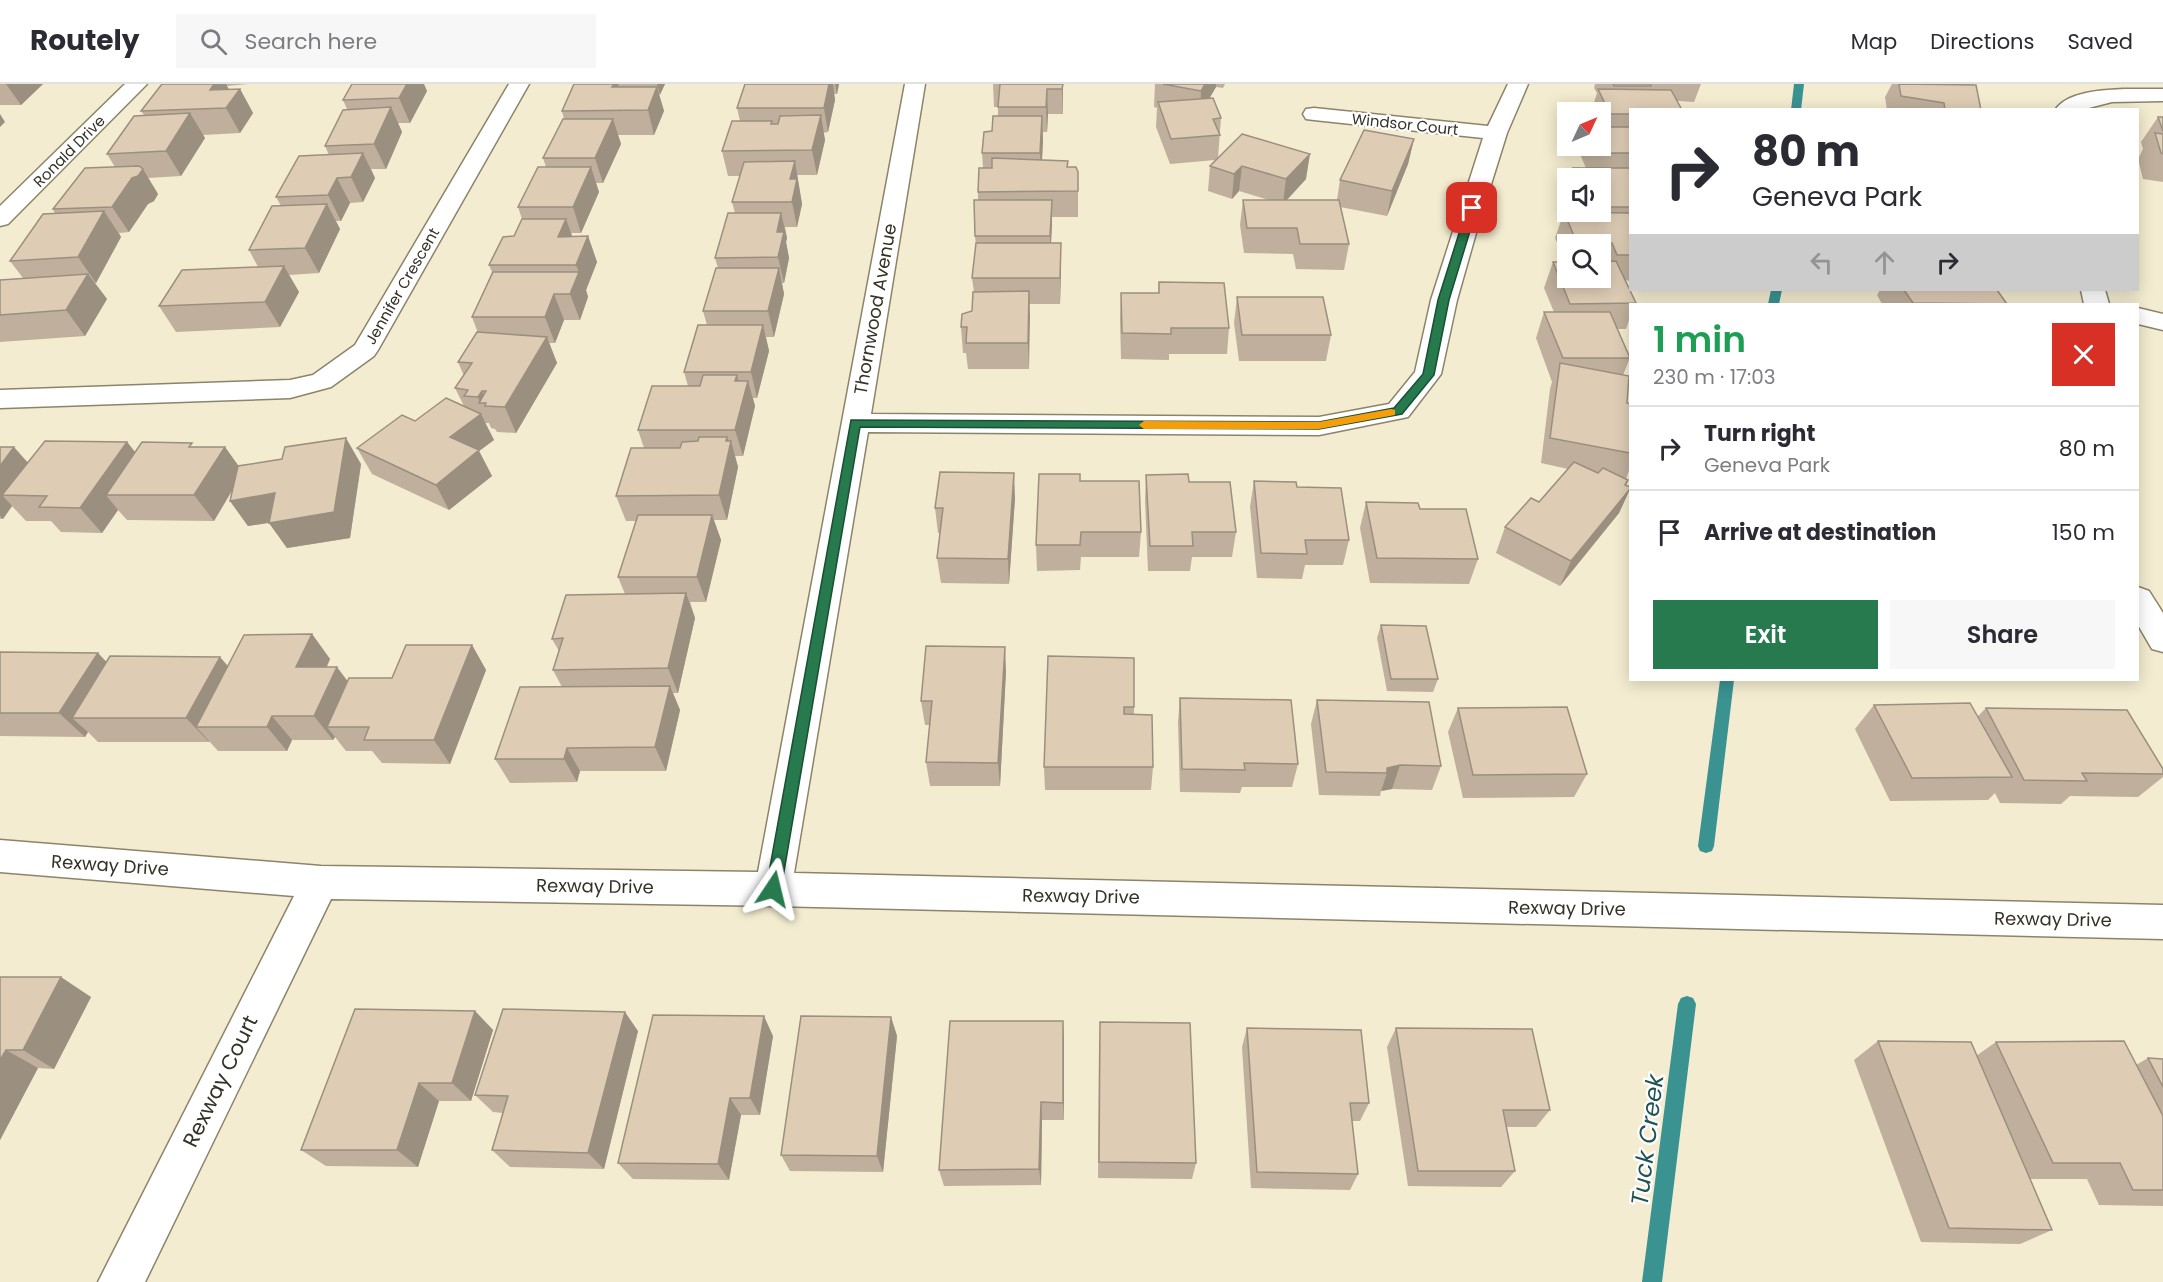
<!DOCTYPE html>
<meta charset="utf-8">
<style>
:root{--surface:#fff;--page:#f7f7f7;--text:#2b2b33;--muted:#7c7c81;--line:#e1e1e2;--accent:#277a4d}
body{margin:0;font-family:Poppins,sans-serif;background:var(--page);color:var(--text);height:100vh;display:flex;flex-direction:column;font-size:22px;white-space:nowrap}
*{box-sizing:border-box;margin:0}
p{font-size:20px;color:var(--muted)}
.icon{flex:none;width:33px;height:33px;fill:none;stroke:currentColor;stroke-width:2;stroke-linecap:round;stroke-linejoin:round}
.map{position:relative;flex:1;overflow:hidden}
.drawer{position:absolute;left:1629px;top:219px;width:510px;height:378px;display:flex;flex-direction:column;background:var(--surface);border-radius:0px;box-shadow:0 3px 15px #0003}
.drawer>*{flex:none}
.guide{position:absolute;left:1629px;top:24px;width:510px;height:183px;border-radius:0px;box-shadow:0 3px 15px #0003;background:#fff;color:var(--text);overflow:hidden}
.needle{width:39px;rotate:46deg}
.controls{position:absolute;left:1557px;top:18px;display:grid;gap:12px}
.controls a{display:grid;place-items:center;width:54px;height:54px;border-radius:0px;background:var(--surface);box-shadow:0 3px 15px #0003;font-size:30px}
.pin{position:absolute;display:grid;place-items:center;width:51px;height:51px;color:#fff;margin:-26px;border-radius:12px;box-shadow:0 3px 9px #0006}
.me{position:absolute;width:66px;margin:-33px;rotate:10deg;stroke-linejoin:round;filter:drop-shadow(0 0 4px #0008)}
.turn{display:flex;align-items:center;gap:21px;height:126px;padding:0 24px;font-size:27px}
.turn .icon{width:78px;height:78px;stroke-width:2.5}
.turn b{display:block;font-size:42px;line-height:51px}
.lanes{display:flex;align-items:center;height:57px;padding:0 24px;background:#0003;justify-content:center;gap:30px;direction:ltr}
.lanes .off{opacity:.35}
.round{display:grid;place-items:center;flex:none;width:63px;height:63px;border-radius:0px;background:var(--page)}
.headline{display:flex;align-items:center;justify-content:space-between;height:102px;padding:0 24px}
h1{font-size:36px;font-weight:600;line-height:45px;color:#1e9e55}
.cta{display:flex;gap:12px;margin-top:auto;padding:12px 24px}
.cta a{flex:1;height:69px;border-radius:0px;background:var(--accent);color:#fff;font-size:24px;font-weight:600;line-height:69px;text-align:center}
.cta a+a{background:var(--page);color:var(--text)}
ul{padding:0;list-style:none}
li{display:flex;align-items:center;gap:18px;height:84px;padding:0 24px;border-top:2px solid var(--line)}
li div{flex:1}
li b{display:block;font-size:22px}
li em{font-style:normal}
header{display:flex;align-items:center;gap:36px;box-sizing:border-box;height:84px;padding:0 30px;background:var(--surface);border-bottom:2px solid var(--line)}
header strong{font-size:28px}
nav{display:flex;gap:33px;margin-inline-start:auto;font-size:21px}
.search{width:420px;height:54px;background:var(--page);display:flex;align-items:center;gap:15px;box-sizing:border-box;padding:0 21px;border-radius:0px;color:var(--muted);font-size:22px}
.map>svg:first-child{display:block}
.lines{fill:none;stroke-linecap:round;stroke-linejoin:round}
.stream{fill:#3a9291;fill-rule:evenodd}
.minor-casing{stroke:#8b846b;stroke-width:3}
.minor{fill:#fff;fill-rule:evenodd}
.wall{fill:#bfaf9c;fill-rule:evenodd}
.shaded-wall{fill:#9b8f7f}
.building{fill:#deccb5;stroke:#9b8f7f;stroke-width:1.5}
.route{fill:#277a4d;stroke:#194f32;stroke-width:1.5}
.slow{fill:#f59e0b}
.labels{text-anchor:middle;dominant-baseline:central;stroke-width:4.5;stroke-linejoin:round;paint-order:stroke}
.far-street-label{font-size:15px;fill:#343126;stroke:#fff}
.street-label{font-size:18px;fill:#343126;stroke:#fff}
.near-street-label{font-size:21px;fill:#343126;stroke:#fff}
.near-water-label{font-size:24px;font-style:italic;fill:#1f5355;stroke:#fff}
</style>
<header>
<strong>Routely</strong>
<div class="search"><svg class="icon" aria-label="search" viewBox="0 0 24 24"><circle cx="10" cy="10" r="6"/><path d="M15 15l6 6"/></svg>Search here</div>
<nav><a>Map</a><a>Directions</a><a>Saved</a></nav>
</header>
<div class="map">
<svg width="2163" height="1198" viewBox="0 0 2163 1198">
<rect width="100%" height="100%" fill="#f3ecd0"/>
<g class="lines">
<!-- stream -->
<path class="stream" d="M1794 0H1804L1801 26H1791Z
M1771 206H1782L1779 220H1768Z
M1720 596H1734L1714 762 1712 767 1706 769 1700 767 1698 762Z
M1687 912 1693 914 1696 920 1662 1198H1642L1678 920 1681 914Z"/>
<defs>
<path id="minor" d="M125 0H147L8 140 0 142V122Z
M509 0H529L378 266 374 272 331 303 290 314 0 324V306L290 296 313 291 355 261Z
M905 0H925L871 330 1319 333 1389 320 1415 288 1431 216 1483 54 1314 36 1306 35 1303 30 1306 25 1314 24 1488 42 1508 0H1528L1507 49 1478 142 1457 216 1441 290 1408 333 1319 351 868 348 794 789 2163 821V855L773 822 331 815 145 1198H98L294 812 0 788V756L321 782 758 788Z
M2125 5H2163V17L2112 18 2081 26H2055C2068 7 2104 6 2125 5Z
M2081 206H2105L2109 220H2084Z
M2138 224 2163 230V246L2138 240Z
M2138 503 2149 507 2163 529V568L2152 565 2138 541Z"/>
</defs>
<!-- minor casing -->
<use href="#minor" class="minor-casing"/>
<!-- minor -->
<use href="#minor" class="minor"/>
</g>
<!-- wall -->
<path class="wall" d="M0 0H43L21 21H0Z
M162 0H248L227 2 229 5H240L253 29 240 49 203 51 205 54 181 92 148 94 158 110 154 117 148 120 129 148 119 149 121 153 96 199H95L107 215 85 252 0 258V196L23 194 10 177 55 130 53 125 115 83 107 70 144 31 141 27Z
M574 0H665L659 11 664 27 654 51H618L621 60 603 99H596L599 108 581 149H571L572 153 588 152 597 178 586 206 588 213 580 236H564L555 259H549L557 279 516 349 497 348 495 345 491 344 489 339H485L494 356 479 367 492 392 449 426 372 390 357 364 415 337 464 322 455 304 464 292 458 278 478 249 472 233 492 188 489 181 514 152 522 135 518 123 546 83 543 74 564 35 562 27Z
M745 0H839L837 10H834L835 16 828 48 823 49 825 56 817 91H797L802 120 797 143H785L787 154 786 158 789 174 784 199H782L784 210 774 253H766L769 267 757 314H753L755 322 743 372H735L738 383 727 436H714L721 456 706 518H690L695 534 678 609H673L680 626 666 687H580L577 698 510 699 495 675 562 603 553 586 559 567 552 555 625 510 618 493 636 437H626L616 412 644 364 638 346 688 302 684 288 707 241 703 227 718 184 715 174 735 129 732 118 740 92H728L722 67 740 37 737 24Z
M993 0H1063V30H1048L1047 48H1043L1042 76 1068 83 1078 88V133H1052L1051 159 1061 185 1060 220H1029V285H968L966 269H963L961 243 972 227 974 208 972 194 976 161 975 152 978 116V108L983 84 982 69 998 32V23H994Z
M1155 0H1225L1223 4 1216 3 1209 14 1221 34 1218 74 1306 95 1287 116H1337L1340 96 1414 55 1408 80 1387 132 1340 123 1349 160 1344 186 1296 185 1293 170 1244 169 1240 141 1243 116H1269L1239 107 1232 115 1208 107 1210 82 1215 76 1170 80 1156 43 1157 24 1154 23Z
M1595 0H1701L1694 18 1678 17 1630 26V197L1625 196 1636 219V220H1630V233L1626 245H1617L1630 274 1623 291 1627 319 1630 320V384L1626 395 1628 396 1626 401 1630 405 1619 429 1560 502 1496 469 1505 443 1539 418 1568 385 1541 379 1550 305 1552 298 1536 254 1544 228H1554L1544 204 1553 178H1565L1555 154 1564 128H1600V94H1569L1573 84H1586L1579 68 1581 62H1600V28H1591L1597 9 1594 4ZM1568 160H1600V194H1568Z
M1892 0H1972L1981 26H1887L1885 13Z
M427 7 410 39H398L402 48 386 85H371L375 94 363 118 350 119 341 137H336L340 145 319 189 289 191 299 208 280 243 176 248 159 222 258 183 249 166 281 122 276 113 329 71 325 62 347 25 343 16Z
M2158 33H2163V98L2143 95 2138 75 2143 65 2141 58Z
M1568 101V116L1565 109Z
M1159 198 1229 244 1227 270H1169V276L1121 275 1120 235 1121 209H1158Z
M1880 206H1997L2007 220H1882L1877 211Z
M1237 213 1331 251 1326 277H1239L1234 239Z
M127 358 135 368 196 363H225L238 382 361 380 350 454 287 464 269 439 248 442 230 417 233 405 214 437 127 436 118 426 102 449 61 448 51 437H26L12 422 3 435H0V363L28 378Z
M1146 391 1236 448 1232 473H1192L1190 487H1148L1145 417Z
M1080 397 1141 448 1139 473H1081L1080 486 1037 487 1036 461Z
M1254 397 1297 403 1349 456 1343 481H1305L1302 495 1257 494 1250 423Z
M1015 414 1009 500 941 499 937 474 940 449H938L935 424Z
M1366 418 1420 425 1478 475 1469 500 1370 499 1360 444Z
M1381 541 1438 595 1433 608 1387 607 1377 554Z
M312 550 330 575 327 583 348 597 392 594 472 561 486 586 450 680 382 679 372 667H346L335 653 333 656H292L287 667H218L209 657V658H98L88 648 85 653 0 652V568L107 578 228 582Z
M1048 572 1134 623V630L1153 683 1151 706H1045L1044 683Z
M1006 587 1000 702H930L926 678 930 641H925L921 617Z
M1180 614 1298 680 1292 703H1242L1240 709 1180 708 1178 638Z
M1317 616 1441 682 1432 706 1392 705 1381 707 1380 712 1319 711 1311 640Z
M1874 621 1978 632 1986 624 2163 685V693L2138 713 2070 712 2061 720 2000 719 1995 709 1988 716 1890 717 1855 645Z
M1458 624 1587 690 1574 713 1463 714 1448 648Z
M0 893 91 913 54 985 38 984 0 1056Z
M475 927 493 946 471 1017H439L418 1083 326 1082 301 1066Z
M891 933 897 952 883 1088 790 1087 781 1071Z
M1063 937 1064 1036H1042L1041 1101 944 1102 939 1086Z
M1247 944 1369 1019 1360 1037H1352L1358 1090 1350 1106 1251 1104 1242 963Z
M1396 944 1550 1026 1536 1043H1506L1515 1087 1501 1103 1408 1102 1387 963Z
M638 947 604 1085 510 1083 492 1066 503 1029 493 1028 475 1011Z
M773 952 760 1031H741L729 1096 633 1095 618 1079Z
M1099 957 1196 1079 1192 1095 1098 1094Z
M1878 957 1976 972 1996 958 2136 981 2148 974 2163 975V1122L2099 1121 2087 1095H2030L2052 1146 2020 1160 1921 1158 1854 976Z"/>
<!-- shaded-wall -->
<path class="shaded-wall" d="M6 0H43L21 21Z
M214 0H226L233 14 240 5 253 29 240 49 226 24 210 6Z
M407 0H424L427 7 410 39 399 14Z
M614 0H618L624 19 620 28 612 3Z
M657 0H665L660 11Z
M829 0H833L835 16 828 48 824 24Z
M835 0H839L837 10Z
M1063 0V30L1062 5Z
M1205 0H1216V3L1200 31 1201 7Z
M657 3 664 27 654 51 648 26Z
M1047 5 1048 30 1047 48 1046 23Z
M391 23 402 48 386 85 374 60Z
M190 29 205 54 181 92 166 67Z
M0 30 5 38 0 43Z
M821 31 825 56 817 91 812 66Z
M1042 32 1043 57 1041 95 1040 69Z
M613 35 621 60 603 99 595 74Z
M1414 55 1408 80 1387 132 1392 107Z
M363 69 375 94 363 118 351 93Z
M1310 70 1306 95 1283 120 1286 95Z
M795 77 802 120 797 143 792 118 790 95Z
M1242 82 1239 107 1232 115 1234 90Z
M591 83 599 108 581 149 573 123Z
M143 85 158 110 154 117 148 120 129 148 112 123 132 94Z
M337 94 350 119 341 137 328 111Z
M1052 116V141L1050 178V152Z
M327 120 340 145 319 189 305 164Z
M104 127 121 153 96 199 78 173Z
M781 129 787 154 786 158 789 174 784 199 778 173 777 148Z
M566 135 575 160 558 153Z
M588 152 597 178 586 206 588 213 580 236 570 210 579 188 576 181Z
M1061 159V185L1060 220V194Z
M284 182 299 208 280 243 265 218Z
M779 184 784 210 774 253 768 227Z
M88 190 107 215 85 252 66 226Z
M1029 207 1030 232 1029 285 1028 259Z
M554 210 564 236 555 259 545 233Z
M763 241 769 267 757 314 751 288Z
M547 253 557 279 516 349 505 323Z
M737 291 743 315 748 297 755 322 743 372 735 346V297Z
M482 307 489 322 486 319H480L478 313Z
M481 330 494 356 479 367 492 392 449 426 436 401 450 353Z
M727 353 730 362 731 357 738 383 727 436 719 411Z
M346 354 361 380 350 454 287 464 269 439Z
M127 358 147 383 106 411 118 426 102 449 80 424Z
M14 363 37 389 2 411 12 422 3 435 0 432V382Z
M225 363 243 388 214 437 194 411Z
M1014 389 1015 414 1009 500 1008 475Z
M1628 396 1617 422 1630 405 1619 429 1560 502 1571 477Z
M275 409 292 435 248 442 230 417Z
M712 431 721 456 706 518 697 493Z
M686 509 695 534 678 609 668 584Z
M312 550 330 575 315 607 296 583Z
M472 561 486 586 450 680 434 656Z
M1005 563 1006 587 1000 702 998 679Z
M98 569 121 593 72 634 88 648 85 653 59 629Z
M220 573 241 597 196 643 209 657V658L186 634Z
M337 583 355 607 327 643 335 653 333 656 314 632Z
M670 602 680 626 666 687 655 663Z
M272 632 292 656 287 667 267 643Z
M567 664 580 687 577 698 564 675Z
M1400 681 1392 705 1381 707 1387 689V684Z
M61 893 91 913 54 985 23 966Z
M475 927 493 946 471 1017 452 999Z
M625 928 638 947 604 1085 588 1069Z
M764 932 773 952 760 1031 750 1014Z
M891 933 897 952 883 1088 877 1072Z
M1063 937 1064 956V1036L1063 1019Z
M6 966 38 984 0 1056V976Z
M419 999 439 1017 418 1083 397 1066Z
M730 1014 741 1031 729 1096 718 1080Z
M1041 1018 1042 1036 1041 1101 1039 1085Z"/>
<!-- building -->
<path class="building" d="M162 0H214L210 6 240 5 226 24 141 27Z
M352 0H407L399 14 343 16Z
M574 0H614L612 3H657L648 26 562 27Z
M745 0H829L824 24H737Z
M1000 0H1063L1062 5H1047L1046 23H998Z
M1163 0H1205L1201 7Z
M1613 0H1650L1651 2H1614Z
M1899 0 1976 1 1981 26H1945L1944 19 1901 12Z
M1598 5 1671 6 1682 26H1630V30H1610Z
M1213 14 1221 34 1213 35 1220 51 1171 55 1158 18Z
M391 23 374 60 325 62 343 26Z
M190 29 166 67 107 70 134 32Z
M821 31 812 66 722 67 732 37H772L771 40H778L780 32Z
M993 32H1042L1040 69H982L984 48 992 47Z
M2158 33H2163V47Z
M563 35H613L595 74H543Z
M1600 43H1630V69H1599L1596 62H1600Z
M1364 46 1414 55 1392 107 1340 96Z
M2155 49 2163 50V70L2161 69Z
M1242 50 1310 70 1286 95 1242 82 1234 90 1210 82Z
M363 69 351 93 337 94 328 111 276 113 299 72Z
M992 74 1068 77 1067 83H1076L1078 88V107L978 108 979 84H992Z
M795 77 790 95H797L792 118H732L744 78Z
M139 82 143 85 138 92 132 94 112 123 53 125 85 84Z
M538 83H591L573 123H518Z
M1573 84H1630V123H1600V94H1578Z
M974 116H1052L1050 152H975Z
M1243 116H1339L1349 160H1300L1297 144H1247Z
M327 120 305 164 249 166 272 122Z
M104 127 78 173 10 177 43 130Z
M1564 128 1630 129V171H1617L1612 159H1577Z
M728 129H781L777 148H784L778 173 715 174Z
M522 135H566L558 153 588 152 576 181H489L503 153 514 152Z
M976 159H1061L1060 194H972Z
M1616 177 1636 219 1570 220 1553 178H1568V194H1600V178Z
M284 182 265 218 159 222 182 186Z
M716 184H779L768 227H703Z
M493 188H579L570 210H554L545 233H472Z
M88 190 66 226 0 231V196Z
M1159 198 1224 199 1229 244H1171V250L1122 249 1121 209H1159Z
M1904 206H1997L2007 220 1913 219Z
M1029 207 1028 259H966L967 243H961L962 230 972 227 973 208Z
M1237 213H1323L1331 251H1242Z
M1544 228H1610L1630 274H1563Z
M698 241H763L751 288H684Z
M477 248 547 253 505 323 485 322 486 319H479L486 307H482L478 313 464 312 468 306 455 304 472 279 458 278Z
M1560 279 1629 292 1627 319 1630 320V369L1550 354Z
M703 291H737L735 297H748L735 346H638L652 302H700Z
M446 314 481 330 450 353 479 366 436 401 357 364 402 331 415 337Z
M699 353H727L726 357H731L719 411 616 412 631 364H680L682 358 698 357Z
M346 354 334 428 269 439 275 409 230 417 238 382 282 375 285 363Z
M45 357 127 358 80 424 39 423 47 412 2 411Z
M142 358 192 359 189 363H225L194 411H106Z
M0 363H14L0 382Z
M1574 378 1598 389 1603 384 1628 396 1625 401 1630 403V405L1571 477 1505 443 1531 414 1539 418Z
M940 388 1014 389 1008 475 937 474 943 424H935Z
M1039 390H1080V397H1139L1141 448H1081L1080 461H1036Z
M1188 390 1189 398H1230L1236 448H1192L1193 462H1150L1146 391Z
M1254 397 1296 398 1297 403 1341 404 1349 456H1305L1307 470 1261 469Z
M1366 418 1418 419 1420 425H1466L1478 475 1377 474Z
M638 431H712L697 493H618Z
M686 509 668 584 553 586 563 554 552 555 566 511Z
M1381 541 1426 542 1438 595H1391Z
M312 550 296 583H337L314 632H272L267 643H196L244 551Z
M406 561H472L434 656H364L369 643H327L349 594H392Z
M926 562 1005 563 998 679 926 678 932 617H921Z
M0 568 98 569 59 629H0Z
M110 572 220 573 186 634H72Z
M1048 572 1134 574V623H1124V630L1152 631 1153 683H1044Z
M670 602 655 663 567 664 564 675H495L520 603Z
M1180 614 1291 616 1298 680 1244 679 1245 686 1182 685Z
M1317 616 1429 618 1441 682 1400 681 1387 684V689L1326 688Z
M1970 619 2012 693 1912 694 1874 621Z
M1567 623 1587 690 1473 691 1458 624Z
M1986 624 2127 626 2163 685V690L2082 689 2087 697 2024 696Z
M0 893H61L23 966H6L0 976Z
M355 925 475 927 452 999H419L397 1066H301Z
M503 925 625 928 588 1069 492 1066 508 1012 475 1011Z
M653 931 764 932 750 1014H730L718 1080 618 1079Z
M801 932 891 933 877 1072 781 1071Z
M950 937H1063V1019L1041 1018 1039 1085 939 1086Z
M1100 938 1190 939 1196 1079 1099 1078Z
M1247 944 1361 946 1369 1019H1350L1358 1090 1257 1088Z
M1396 944 1532 945 1550 1026H1503L1515 1087H1418Z
M1878 957 1971 958 2052 1146 1949 1144Z
M2124 957 2163 1032V1106H2133L2120 1079H2053L1996 958Z
M2148 974 2163 975V1003Z"/>
<!-- route -->
<path class="route" d="M1472 121 1477 124 1449 216 1434 291 1402 330 1319 345 860 343 781 805 779 810H768L766 805 851 336 1319 338 1394 324 1423 290 1438 216 1467 124Z"/>
<!-- slow -->
<path class="slow" d="M1391 325 1395 326V331L1319 345H1144L1139 341 1144 337 1319 338Z"/>
<g class="labels">
<!-- far-street labels -->
<g class="far-street-label">
<text transform="translate(1405 40) rotate(6)">Windsor Court</text>
<text transform="translate(69 67) rotate(-45)">Ronald Drive</text>
<text transform="translate(402 202) rotate(-60)">Jennifer Crescent</text>
</g>
<!-- street labels -->
<g class="street-label">
<text transform="translate(875 225) rotate(-80)">Thornwood Avenue</text>
<text transform="translate(110 781) rotate(4)">Rexway Drive</text>
<text transform="translate(595 802) rotate(1)">Rexway Drive</text>
<text transform="translate(1081 812) rotate(1)">Rexway Drive</text>
<text transform="translate(1567 824) rotate(1)">Rexway Drive</text>
<text transform="translate(2053 835) rotate(1)">Rexway Drive</text>
</g>
<!-- near-street labels -->
<g class="near-street-label">
<text transform="translate(220 997) rotate(-64)">Rexway Court</text>
</g>
<!-- near-water labels -->
<g class="near-water-label">
<text transform="translate(1647 1056) rotate(-83)">Tuck Creek</text>
</g>
</g>
</svg>
<div class="controls">
<a><svg class="needle" viewBox="-14 -14 28 28"><path d="M0-13l5 13h-10z" fill="#e53935"/><path d="M0 13l5-13h-10z" fill="#7c7c81"/></svg></a>
<a><svg class="icon" aria-label="sound" viewBox="0 0 24 24"><path d="M4 9h4l5-4v14l-5-4H4zM17 9q2 3 0 6"/></svg></a>
<a><svg class="icon" aria-label="search" viewBox="0 0 24 24"><circle cx="10" cy="10" r="6"/><path d="M15 15l6 6"/></svg></a>
</div>
<div class="pin" style="left:1472px;top:124px;background:#d93025"><svg class="icon" aria-label="arrive" viewBox="0 0 24 24"><path d="M6 21V4h12l-3 4 3 4H6"/></svg></div>
<svg class="me" style="left:773px;top:805px" viewBox="-20 -20 40 40"><path d="M0-17L14 15 0 8-14 15z" fill="#277a4d" stroke="#fff" stroke-width="4"/></svg>
<div class="guide">
<div class="turn"><svg class="icon" aria-label="right" viewBox="0 0 24 24"><path d="M7 20v-9h11M14 6l5 5-5 5"/></svg><div><b>80 m</b>Geneva Park</div></div>
<div class="lanes"><svg class="icon off" aria-label="left" viewBox="0 0 24 24"><path d="M17 20v-9H6M10 6l-5 5 5 5"/></svg><svg class="icon off" aria-label="ahead" viewBox="0 0 24 24"><path d="M12 20V5M6 11l6-6 6 6"/></svg><svg class="icon" aria-label="right" viewBox="0 0 24 24"><path d="M7 20v-9h11M14 6l5 5-5 5"/></svg></div>
</div>
<section class="drawer">
<div class="headline"><div><h1>1 min</h1><p>230 m · 17:03</p></div><a class="round" style="background:#d93025;color:#fff"><svg class="icon" aria-label="close" viewBox="0 0 24 24"><path d="M6 6l12 12M18 6L6 18"/></svg></a></div>
<ul>
<li><svg class="icon" aria-label="right" viewBox="0 0 24 24"><path d="M7 20v-9h11M14 6l5 5-5 5"/></svg><div><b>Turn right</b><p>Geneva Park</p></div><em>80 m</em></li>
<li><svg class="icon" aria-label="arrive" viewBox="0 0 24 24"><path d="M6 21V4h12l-3 4 3 4H6"/></svg><div><b>Arrive at destination</b></div><em>150 m</em></li>
</ul>
<div class="cta"><a>Exit</a><a>Share</a></div>
</section>
</div>
